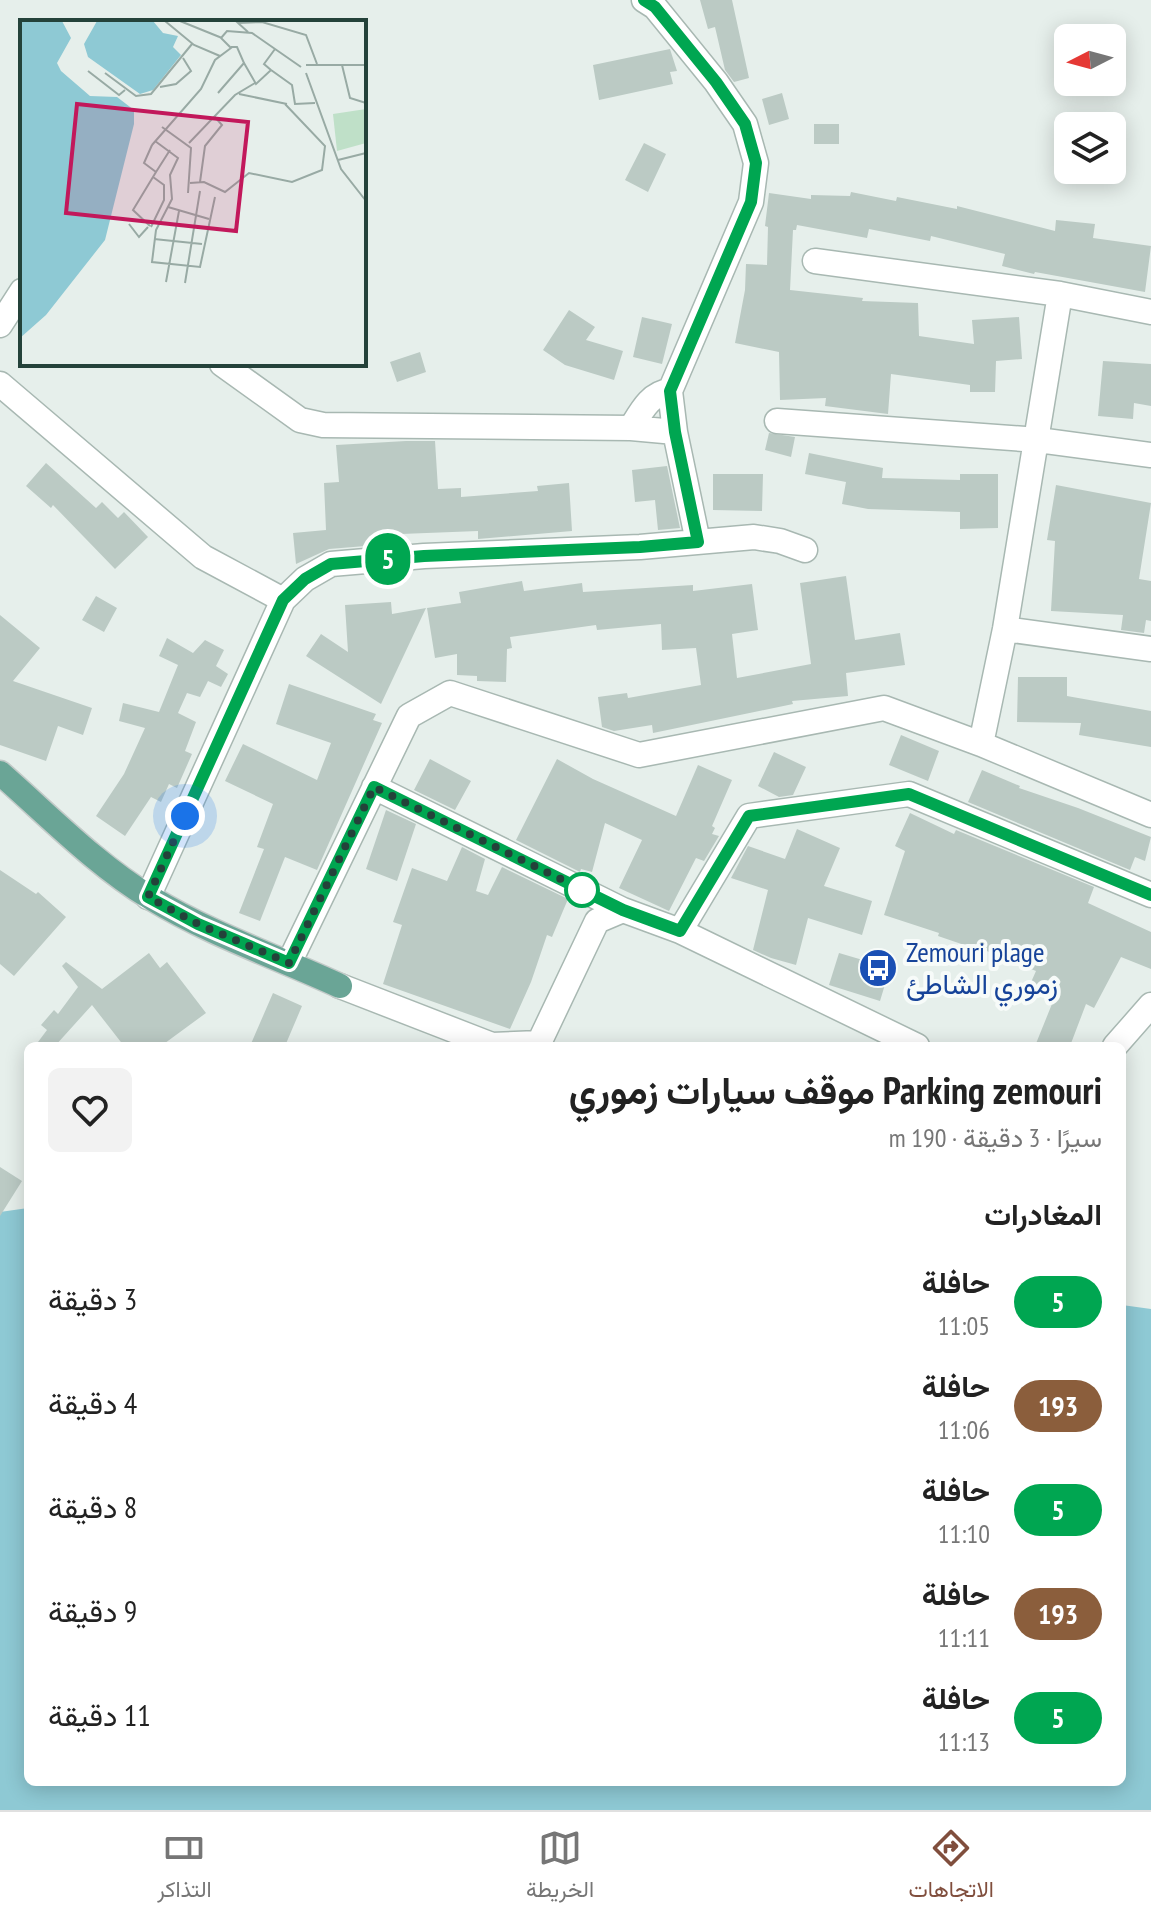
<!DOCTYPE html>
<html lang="ar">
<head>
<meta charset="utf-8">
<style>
	body { margin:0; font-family:"PT Sans Narrow",Vazirmatn,sans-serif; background:#f2f2f2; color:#222; direction:rtl; height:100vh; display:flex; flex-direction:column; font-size:30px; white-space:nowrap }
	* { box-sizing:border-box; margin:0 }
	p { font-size:26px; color:#767676 }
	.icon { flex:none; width:44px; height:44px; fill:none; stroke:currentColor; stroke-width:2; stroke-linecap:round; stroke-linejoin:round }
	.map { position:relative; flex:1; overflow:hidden; direction:ltr }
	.side { position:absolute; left:24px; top:1042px; width:1102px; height:744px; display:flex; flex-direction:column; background:#fff; border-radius:12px; box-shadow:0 4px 20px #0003; direction:rtl }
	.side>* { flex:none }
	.badge { padding:0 16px; border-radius:26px; font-size:28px; line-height:52px }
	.needle { width:52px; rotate:264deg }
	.tools { position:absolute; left:1054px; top:24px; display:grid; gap:16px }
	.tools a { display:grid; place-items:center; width:72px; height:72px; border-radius:12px; background:#fff; box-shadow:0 4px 20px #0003; font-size:40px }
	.you { position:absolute; width:40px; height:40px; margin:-20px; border:6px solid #fff; border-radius:50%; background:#1a73e8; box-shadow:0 0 0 12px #1a73e833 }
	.map>.badge { position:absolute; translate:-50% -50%; box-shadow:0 0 0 4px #fff }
	h2 { padding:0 24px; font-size:30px; line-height:72px }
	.round { display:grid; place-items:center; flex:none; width:84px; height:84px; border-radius:12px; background:#f2f2f2 }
	.head { display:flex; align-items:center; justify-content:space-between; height:136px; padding:0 24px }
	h1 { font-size:38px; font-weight:700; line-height:60px }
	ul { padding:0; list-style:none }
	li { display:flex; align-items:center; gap:24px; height:104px; padding:0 24px }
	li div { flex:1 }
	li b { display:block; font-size:30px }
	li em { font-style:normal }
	li .badge { min-width:88px; font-weight:700; text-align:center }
	.dock { display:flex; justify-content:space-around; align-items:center; height:112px; border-top:2px solid #e0e0e0; background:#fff; font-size:22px; color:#767676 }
	.dock a { display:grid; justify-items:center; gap:4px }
	.dock .on { color:#804e3d }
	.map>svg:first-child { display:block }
	.water { fill:#8ec9d4 }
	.building { fill:#bbcac4 }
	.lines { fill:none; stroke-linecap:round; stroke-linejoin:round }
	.minor-casing { stroke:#a8b8b2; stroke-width:27 }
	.major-casing { stroke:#c2cac8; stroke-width:27 }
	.minor { stroke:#fff; stroke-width:24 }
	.major { stroke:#6aa596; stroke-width:24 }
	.line-casing { stroke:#fff; stroke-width:18 }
	.line { stroke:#00a651; stroke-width:12 }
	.walk { stroke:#24423a; stroke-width:8; stroke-dasharray:0 14.4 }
	.stop-dot { fill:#fff; stroke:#00a651; stroke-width:4 }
	.labels { text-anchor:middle; stroke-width:8; stroke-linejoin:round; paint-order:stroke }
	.transit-label { font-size:28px; fill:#164399; stroke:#f7fbf9; text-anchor:start }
	.inset-road { fill:none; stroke:#98aaa4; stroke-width:2 }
	.view { fill:#c2185b; fill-opacity:0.15; stroke:#c2185b; stroke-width:4 }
	.inset-edge { fill:none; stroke:#24423a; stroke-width:4 }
</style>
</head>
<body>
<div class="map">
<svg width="1151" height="1810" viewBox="0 0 1151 1810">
	<rect width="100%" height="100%" fill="#e6efeb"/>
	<path class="water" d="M28,1208V1782H1122V1305L1151,1309V1810H0V1212Z"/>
	<path class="building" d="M700,0H732L749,78L734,82L725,70L715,27L708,29Z
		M670,49L677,71L670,72L673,84L599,100L593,65Z
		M782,93L789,119L769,125L762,99Z
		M814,124H839V144H814Z
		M644,143L666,154L648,192L625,180Z
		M851,192L896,201L897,197L957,209V206L1055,231L1056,220L1095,224L1093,238L1151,246L1145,292L1035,272L1034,274L1002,266L1005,254L931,236L930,241L869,229L867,238L797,225L796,230H793L790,290L863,298L862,301L918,303L919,336L974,344L972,320L1019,317L1022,359L996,361L995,392H970V385L891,374L888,414L825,406L826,398L780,400L779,352L735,343L745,290L746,264L767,265L768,227L765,226L769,193L811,199V195L850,196Z
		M569,310L595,327L586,340L623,351L614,380L565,365L543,350Z
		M642,317L672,324L662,364L633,357Z
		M420,352L426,372L397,382L390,362Z
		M1103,361L1151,364V406L1134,403L1133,419L1098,416Z
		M769,433L795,437L791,457L765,450Z
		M406,441H435L438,489L461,488V497L538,491L537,486L569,483L572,531L478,539V531L401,534L402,543L329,549L296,564L293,533L326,530L324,483L339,482L336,445Z
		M809,453L883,468L882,478L960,480V474H998V528L960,529V512L868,509L842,504L846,482L805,474Z
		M46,463L96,508L102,502L118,518L124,512L148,537L115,569L53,505L51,508L26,486Z
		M667,466L680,528L658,530L655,500L635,502L632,470Z
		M713,474H763L762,511L713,510Z
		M1056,485L1151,503L1139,579L1151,581V621L1146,620L1144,633L1121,630L1123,615L1051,611L1055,541L1047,540Z
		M846,576L855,640L900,633L905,665L846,673L848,696L792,701L793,704L653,733L652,725L614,731L602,727L598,697L627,693L628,698L701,685L696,648L662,650L661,624L597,630L596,625L510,637L512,648L507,649L506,682L477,681V676L457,675V654L435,658L427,608L461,603L459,592L522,581L524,591L582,583L583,592L693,585V591L752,584L758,630L732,634L737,678L811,664L800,583Z
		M96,596L117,608L104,632L82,620Z
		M391,602L392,614L426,608L381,704L306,656L321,634L348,652L345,605Z
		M0,615L40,648L13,681L92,708L83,735L58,726L46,761L0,745Z
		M167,638L193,653L205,640L224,650L216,666L228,674L221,687L208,681L200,697L187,693L178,713L196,722L185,751L192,754L177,788L169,784L161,802L151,797L125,836L96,816L124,774L145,728L119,721L123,703L159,712L178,665L159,656Z
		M1018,677H1067V696L1151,711V747L1079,735L1081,723L1017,722Z
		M289,684L376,714L373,720L382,723L317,870L285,857L260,921L239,913L264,849L257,847L273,804L225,781L243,744L317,780L331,743L276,724Z
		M901,735L939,751L928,781L889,765Z
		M774,752L806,767L793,795L779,797L758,786Z
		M430,759L471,781L455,810L414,790Z
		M557,759L593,779L676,816L698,765L732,780L712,826L715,828L712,834L719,836L704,861L696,858L669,911L619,888L642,840L605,823L592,872L581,869L580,872L516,840Z
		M982,770L1020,786L1019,788L1078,808L1151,837L1145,861L1135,857L1130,870L968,802Z
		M386,810L416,824L397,881L366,869Z
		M910,813L954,834L956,830L1094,887L1088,903L1151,932V969L1121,957L1094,1008L1086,1004L1070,1046H1035L1054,999L1028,989L1036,971L977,947L976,949L938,936L939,933L884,915L905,851L895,846Z
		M797,829L840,848L824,886L872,901L862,935L808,918L796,965L771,958L753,950L768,890L731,878L748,846L785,859Z
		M462,847L485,859L476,891L488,895L502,867L568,899L552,937L547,935L531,982L510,1029L383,984L402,925L393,922L412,868L447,881Z
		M0,870L36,894L38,892L66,917L14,976L0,964Z
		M149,953L160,968L167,962L206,1013L161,1046H124L92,1005L55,1046H35L47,1030L41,1025L54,1010L58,1014L78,987L62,966L66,962L102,989Z
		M839,953L890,968L880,1001L829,985Z
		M273,993L302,1006L285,1046H250Z
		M0,1167L22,1181L0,1216Z"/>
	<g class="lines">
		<g class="minor-casing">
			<path id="minor" d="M644,0L655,7L716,82L745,124L756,163L751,202L670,391L675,432L698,542
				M815,261L1060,294L1151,312
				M0,325L22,291
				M222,364L300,420L323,425L631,428L675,432
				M0,384L203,557L283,600
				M777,421L1038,440L1151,455
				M631,428C641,412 650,393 670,391
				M1005,629L1151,649
				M981,744L1005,629L1060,294
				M374,787L623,910
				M148,897L283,600L305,579L331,564L424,556L640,547L754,537L780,541L805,550
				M680,931L749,816L909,794L1151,895
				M289,963L409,716L450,693L639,755L884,708L981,744L1151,815
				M340,986L492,1045L539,1043L597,921L623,910L680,931L917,1046
				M1115,1046L1151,1005"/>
		</g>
		<g class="major-casing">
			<path id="major" d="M0,773C48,815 96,865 151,898C210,934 277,957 340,986"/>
		</g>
		<use href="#minor" class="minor"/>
		<use href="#major" class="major"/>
	</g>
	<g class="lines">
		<g class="line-casing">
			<path id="line" d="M644,0L655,7L716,82L745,124L756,163L751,202L670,391L675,432L698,542L640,547L424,556L331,564L305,579L283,600L148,897L198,924L289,963L374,787L623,910L680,931L749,816L909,794L1151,895"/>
		</g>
		<use href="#line" class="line"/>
		<path class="walk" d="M185,816L148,897L198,924L289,963L374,787L595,896L582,890"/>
	</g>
	<defs>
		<g id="bus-disc" transform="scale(2)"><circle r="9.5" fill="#1a4fb4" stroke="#f7fbf9"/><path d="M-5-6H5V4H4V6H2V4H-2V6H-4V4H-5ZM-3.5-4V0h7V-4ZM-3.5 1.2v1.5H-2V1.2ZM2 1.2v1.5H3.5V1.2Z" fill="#fff"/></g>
	</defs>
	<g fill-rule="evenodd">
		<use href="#bus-disc" x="878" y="968"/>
	</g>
	<circle class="stop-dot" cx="582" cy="890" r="16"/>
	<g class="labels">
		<g class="transit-label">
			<text x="906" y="962">Zemouri plage<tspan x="906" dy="32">زموري الشاطئ</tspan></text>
		</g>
	</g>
	<g transform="translate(20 20)">
		<rect width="346" height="346" fill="#e6efeb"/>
		<path d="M346,89V123L317,131L313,94Z" fill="#bfe0c8"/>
		<path d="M0,1H42L51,18L37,43L41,51L70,76L97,77L114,90V104L85,220L26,295L0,318ZM77,1H133L143,13L158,16L153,27L161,35L133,70L120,74L68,37L64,24Z" fill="#8ec9d4"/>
		<path class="inset-road" d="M145,1L174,25L200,36M160,1L202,18M228,12L218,3L242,2L286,15L297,44M224,43L236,64L251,50L272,65L275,84L295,83M286,45H346M322,45L330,78L346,83M251,50L244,44L255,29M68,51L99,75L105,70M85,53L116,76L131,74L172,24M286,53L321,149L346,181M140,67L156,64L171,51L163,38M198,73L224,43L217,27H211M219,74L267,84M142,107L171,128L168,173M135,121L158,138L150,155L152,179L136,210L132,242L180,247L195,177M169,123L215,75L235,63M132,125L181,69L195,40L211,28L201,18L207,11L232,13L281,47M318,140L346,133M136,152L150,130M180,162L185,126L202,105L194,96M170,163L184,162L205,172L229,153L272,162L302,150L305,126L265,84M148,187L189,199M109,204L119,217L128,207M130,206L113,190L136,152L124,143L132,125M131,207L144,180V165L133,157M134,219L182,224M146,262L159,191M165,263L180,171"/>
		<path class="view" d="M57,84L228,102L216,211L46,193Z"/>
		<rect width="346" height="346" class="inset-edge"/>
	</g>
</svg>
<div class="tools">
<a><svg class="needle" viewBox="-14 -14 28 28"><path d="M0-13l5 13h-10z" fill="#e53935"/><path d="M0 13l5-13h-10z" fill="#767676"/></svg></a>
<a><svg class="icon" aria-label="layers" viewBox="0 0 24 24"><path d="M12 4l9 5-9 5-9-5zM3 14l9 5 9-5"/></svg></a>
</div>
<div class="you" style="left:185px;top:816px"></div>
<b class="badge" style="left:388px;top:559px;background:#00a651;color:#fff">5</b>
<section class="side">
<div class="head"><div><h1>Parking zemouri موقف سيارات زموري</h1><p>سيرًا · 3 دقيقة · 190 m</p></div><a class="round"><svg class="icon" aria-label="heart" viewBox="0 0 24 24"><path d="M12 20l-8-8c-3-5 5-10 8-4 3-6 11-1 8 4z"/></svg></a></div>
<h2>المغادرات</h2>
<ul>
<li><span class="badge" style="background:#00a651;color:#fff">5</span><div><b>حافلة</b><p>11:05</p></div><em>3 دقيقة</em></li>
<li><span class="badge" style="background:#8b5e3c;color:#fff">193</span><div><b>حافلة</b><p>11:06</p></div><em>4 دقيقة</em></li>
<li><span class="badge" style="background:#00a651;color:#fff">5</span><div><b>حافلة</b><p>11:10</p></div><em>8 دقيقة</em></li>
<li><span class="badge" style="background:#8b5e3c;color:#fff">193</span><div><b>حافلة</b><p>11:11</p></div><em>9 دقيقة</em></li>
<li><span class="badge" style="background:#00a651;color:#fff">5</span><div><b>حافلة</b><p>11:13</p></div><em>11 دقيقة</em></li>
</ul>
</section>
</div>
<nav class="dock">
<a class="on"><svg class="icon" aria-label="directions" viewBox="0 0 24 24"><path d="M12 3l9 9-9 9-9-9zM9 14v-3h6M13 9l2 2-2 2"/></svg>الاتجاهات</a>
<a><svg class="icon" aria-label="map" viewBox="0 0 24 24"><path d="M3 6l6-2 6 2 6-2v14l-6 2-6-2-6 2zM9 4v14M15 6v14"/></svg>الخريطة</a>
<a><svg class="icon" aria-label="tickets" viewBox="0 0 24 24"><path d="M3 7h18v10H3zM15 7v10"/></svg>التذاكر</a>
</nav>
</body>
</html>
